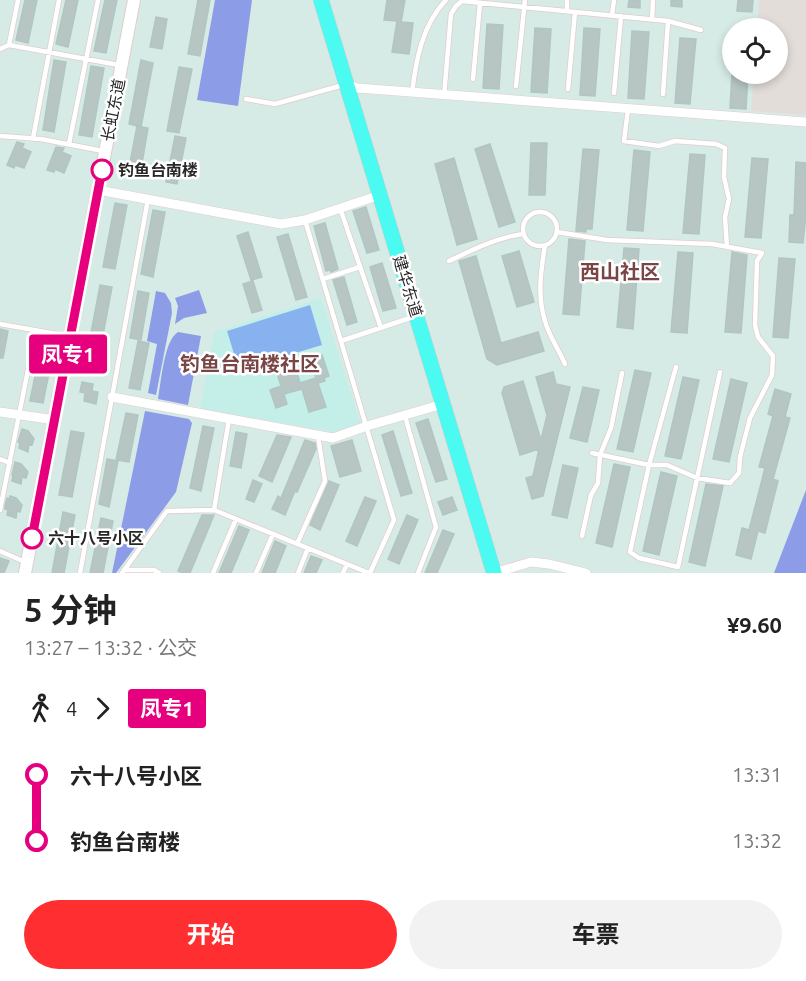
<!DOCTYPE html>
<html lang="zh">
<head>
<meta charset="utf-8">
<style>
	body { margin:0; font-family:Ubuntu,"Noto Sans SC",sans-serif; background:#f2f2f2; color:#222; height:100vh; display:flex; flex-direction:column; font-size:22px; white-space:nowrap }
	* { box-sizing:border-box; margin:0 }
	p { font-size:20px; color:#767676 }
	.icon { flex:none; width:33px; height:33px; fill:none; stroke:currentColor; stroke-width:2; stroke-linecap:round; stroke-linejoin:round }
	.map { position:relative; height:573px; overflow:hidden }
	.drawer { display:flex; flex-direction:column; background:#fff; flex:1 }
	.drawer>* { flex:none }
	.badge { padding:0 12px; border-radius:4px; font-size:21px; line-height:39px }
	.buttons { position:absolute; left:722px; top:18px; display:grid; gap:12px }
	.buttons a { display:grid; place-items:center; width:66px; height:66px; border-radius:50%; background:#fff; box-shadow:0 3px 9px #0003; font-size:30px }
	.map>.badge { position:absolute; translate:-50% -50%; box-shadow:0 0 0 3px #fff }
	.legs { display:flex; align-items:center; gap:9px; height:66px; padding:0 24px; font-size:20px }
	.legs p { margin-inline-start:auto }
	.headline { display:flex; align-items:center; justify-content:space-between; height:102px; padding:0 24px }
	h1 { font-size:33px; font-weight:700; line-height:45px }
	.cta { display:flex; gap:12px; margin-top:auto; padding:12px 24px }
	.cta a { flex:1; height:69px; border-radius:36px; background:#ff2f31; color:#fff; font-size:24px; font-weight:700; line-height:69px; text-align:center }
	.cta a+a { background:#f2f2f2; color:#222 }
	ul { padding:0 24px; list-style:none }
	li { display:flex; align-items:center; gap:21px; height:66px; font-size:22px }
	li i { display:grid; place-items:center; width:9px; height:100%; margin:0 8px; background:currentColor }
	li i::after { content:''; width:15px; height:15px; margin:-8px; border:4px solid; border-radius:50%; background:#fff }
	li p { margin-inline-start:auto }
	li:first-child i { background:linear-gradient(#0000 50%,currentColor 0) }
	li:last-child i { background:linear-gradient(currentColor 50%,#0000 0) }
	.map>svg:first-child { display:block }
	.industrial { fill:#e2ddd8 }
	.education { fill:#c4efe9 }
	.green { fill:#8d9ce7 }
	.pitch { fill:#88b1f0 }
	.building { fill:#b7c6c2; stroke:#b0c6c2; stroke-width:1.5 }
	.lines { fill:none; stroke-linecap:round; stroke-linejoin:round }
	.service-casing { stroke:#e2cccc; stroke-width:6 }
	.minor-casing { stroke:#e2cccc; stroke-width:10 }
	.tertiary-casing { stroke:#e2cccc; stroke-width:14 }
	.primary-casing { stroke:#cbcbcb; stroke-width:16 }
	.service { stroke:#fff; stroke-width:4.5 }
	.minor { stroke:#fff; stroke-width:9 }
	.tertiary { stroke:#fff; stroke-width:12 }
	.primary { stroke:#4bfbf2; stroke-width:15 }
	.line-1-casing { stroke:#fff; stroke-width:14 }
	.line-1 { stroke:#e6007e; stroke-width:9 }
	.stop-1-dot { fill:#fff; stroke:#e6007e; stroke-width:3 }
	.labels { text-anchor:middle; stroke-width:5; stroke-linejoin:round; paint-order:stroke }
	.street-label { font-size:16px; fill:#272727; stroke:#fff }
	.stop-label { font-size:16px; font-weight:bold; fill:#272727; stroke:#fff; text-anchor:start }
	.quarter-label { font-size:20px; font-weight:bold; fill:#7a4544; stroke:#fff }
</style>
</head>
<body>
<div class="map">
<svg width="806" height="573" viewBox="0 0 806 573">
	<rect width="100%" height="100%" fill="#d6ebe6"/>
	<path class="industrial" d="M759,0H806V115L751,111L754,74H777V28H757Z"/>
	<path class="education" d="M321,298L361,426L334,432L200,409L214,332Z"/>
	<path class="green" d="M215,0H252L238,106L197,100Z
		M199,290L207,313L184,318L175,324L178,306L175,298Z
		M156,291L165,293L171,303L172,313L156,395L148,393L157,344L147,341Z
		M178,332L201,336L188,405L158,399C161,383 164,340 178,332Z
		M145,411L189,419L192,423L176,492L116,573H112Z
		M806,490V573H774Z"/>
	<path class="pitch" d="M310,305L322,345L239,370L227,331Z"/>
	<path class="building" d="M25,0H37L28,43L16,40Z
		M66,0H78L68,47L56,44Z
		M105,0H117L106,53L94,51Z
		M198,0H210L200,56L188,54Z
		M387,0H405L401,22L413,23L409,54L392,52L397,21L384,20Z
		M629,0H640V8L628,7Z
		M671,0H682V7L671,6Z
		M738,0H753L752,12L737,11Z
		M156,17L167,19L162,49L150,47Z
		M487,24L503,25L499,89L483,88Z
		M535,28L551,29L547,93L531,92Z
		M584,28L600,29L595,96L580,95Z
		M632,31L649,32L644,99L628,98Z
		M680,38L696,39L690,104L675,103Z
		M54,60L66,62L54,132L43,130Z
		M141,60L153,63L141,127L129,124Z
		M91,66L104,68L92,137L79,135Z
		M179,67L192,69L179,133L167,131Z
		M732,74H748L746,109L730,108Z
		M137,126L148,128L140,175L128,173Z
		M175,136L186,138L177,184L166,182Z
		M17,142L24,144L22,148L31,152L24,168L15,165L14,168L7,165Z
		M531,143H547L545,195H529Z
		M490,144L515,222L499,227L475,149Z
		M56,147L64,148L62,152L71,156L64,173L55,169L54,172L47,170Z
		M583,149L599,150L592,229H586V232L576,231Z
		M634,150L650,152L643,231L627,230Z
		M690,154L705,155L699,234L683,233Z
		M454,158L477,239L457,245L435,164Z
		M752,158L768,159L761,238L745,237Z
		M796,162L806,163V215L803,243L789,242L790,215H794Z
		M115,203L127,205L115,269L103,267Z
		M366,207L379,250L367,253L353,211Z
		M153,210L165,212L153,277L141,274Z
		M325,223L338,269L331,272L330,270L326,271L314,226Z
		M248,232L262,277L251,280L237,236Z
		M288,234L307,297L296,300L277,237Z
		M569,239L585,241L579,315L563,314Z
		M624,248L639,249L633,329L617,327Z
		M519,251L534,302L517,307L502,256Z
		M678,252L693,253L687,333L671,332Z
		M732,252L747,255L741,333L725,332Z
		M476,256L501,343L538,332L544,351L497,365L487,359L459,261Z
		M779,258L795,259L788,338L773,337Z
		M382,263L396,308L383,311L370,267Z
		M344,277L357,322L347,325L333,280Z
		M253,281L262,310L252,313L243,284Z
		M100,285L112,287L100,351L88,349Z
		M138,291L149,293L141,340L130,338Z
		M0,329L8,331L3,358H0Z
		M43,336L56,338L43,403L30,401Z
		M138,341L149,343L140,390L129,388Z
		M322,355L329,376L324,378L325,381L318,383L326,407L309,412L302,389L284,394L287,404L276,408L270,390L281,386L274,364L293,358L300,383L316,378L310,359Z
		M635,370L651,373L633,452L617,449Z
		M553,372L556,384L570,387L543,496L532,499L526,478L533,476L539,449L520,455L502,393L504,387L523,381L541,440L547,415L536,377Z
		M683,377L699,380L681,459L665,456Z
		M731,379L747,383L729,462L713,459Z
		M82,382L93,384L92,391L98,392L96,404L84,401L85,393L80,392Z
		M583,387L599,390L587,442L570,438Z
		M775,389L791,394L785,417L790,418L773,479L778,481L765,533L758,531L751,559L736,555L742,528L749,530L765,468L759,467L773,416L768,414Z
		M126,413L138,415L129,462L116,460Z
		M428,419L447,479L436,482L416,423Z
		M203,426L214,428L201,491L190,488Z
		M22,429L28,431L34,439L32,445L29,444L28,452L19,448L20,443L18,442Z
		M71,431L84,433L72,497L59,495Z
		M393,431L412,493L401,496L382,435Z
		M236,432L247,434L241,468L230,466Z
		M277,435L291,437L272,482L259,476Z
		M305,440L315,443L316,449L297,492L295,491L285,515L272,509L278,496L281,498Z
		M352,440L361,471L340,477L331,446Z
		M107,459L118,461L109,507L99,504Z
		M15,462L21,464L28,472L26,478L22,477L21,484L12,481L13,476L12,475Z
		M614,464L630,467L612,547L596,543Z
		M563,465L578,468L567,518L552,515Z
		M661,472L677,476L659,555L643,551Z
		M253,480L262,484L254,502L246,499Z
		M329,481L339,485L320,530L310,525Z
		M706,484L723,486L705,566L689,562Z
		M10,496L16,498L22,505L20,512L17,511L16,518L7,515L8,510L5,509V506L7,498L9,499Z
		M365,497L376,501L357,546L346,541Z
		M452,497L457,510L443,515L438,502Z
		M63,512L75,515L64,573H52Z
		M202,515H214L190,573H183L178,571Z
		M407,515L418,520L399,564L388,559Z
		M101,518L113,521L103,573H90Z
		M239,526L249,530L231,573H219Z
		M443,530L454,534L437,573H425Z
		M275,541L286,546L275,573H262Z
		M311,556L322,560L316,573H304Z
		M0,558L9,561L4,573H0Z"/>
	<g class="lines">
		<g class="service-casing">
			<path id="service" d="M567,11V0
				M612,15L614,0
				M652,19L653,0
				M9,45L18,0
				M0,49L9,45L119,65
				M473,79L480,3
				M516,86L525,0
				M568,89L575,12
				M412,93C416,60 422,25 446,0
				M614,93L621,16
				M663,94L668,21
				M444,96L451,14L456,6L462,1L668,21L701,30
				M246,99L275,104L343,85
				M628,109L624,141L659,146L675,141L716,144L725,148L724,177L729,199L725,217L727,247
				M0,136L41,139L103,151
				M33,138L59,0
				M69,144L98,0
				M340,208L381,328
				M523 229a17 17 0 1 1 34 0a17 17 0 1 1-34 0Z
				M305,220L394,520L370,573
				M557,232L607,240L712,244L762,253L757,261L755,325L758,337L773,356L772,375L750,418L740,457L739,473L730,483L697,478L667,465H649L592,453
				M545,245C541,270 537,296 545,321C549,336 559,350 565,364
				M449,261C474,249 496,238 523,234
				M323,279L360,267
				M0,324L68,336
				M341,341L413,317
				M676,367L649,465L630,552L639,558L678,567L720,372
				M405,416L436,527L418,573
				M0,459L10,463
				M0,510L36,330
				M214,510L229,419
				M582,536L591,495L598,483L600,455L611,428L622,373
				M297,544L325,481L318,436
				M0,551L25,562
				M124,570H154L159,573
				M80,573L148,199
				M122,573L167,511L214,510L369,573
				M213,573L236,519
				M256,573L273,534
				M298,573L308,548
				M343,573L347,564"/>
		</g>
		<g class="minor-casing">
			<path id="minor" d="M346,84L357,88L806,122
				M98,190L281,224L305,220L380,195
				M112,397L333,438L367,426L443,404
				M0,412L55,420
				M494,573L531,562L549,564L586,573"/>
		</g>
		<g class="tertiary-casing">
			<path id="tertiary" d="M25,573L134,0"/>
		</g>
		<g class="primary-casing">
			<path id="primary" d="M321,0L494,573"/>
		</g>
		<use href="#service" class="service"/>
		<use href="#minor" class="minor"/>
		<use href="#tertiary" class="tertiary"/>
		<use href="#primary" class="primary"/>
	</g>
	<g class="lines">
		<g class="line-1-casing">
			<path id="line-1" d="M32,538L102,170"/>
		</g>
		<use href="#line-1" class="line-1"/>
	</g>
	<g class="stop-1-dot">
		<circle cx="102" cy="170" r="10"/>
		<circle cx="32" cy="538" r="10"/>
	</g>
	<g class="labels">
		<g class="street-label">
			<text transform="translate(113 110) rotate(-79)" y="6">长虹东道</text>
			<text transform="translate(408 286) rotate(73)" y="6">建华东道</text>
		</g>
		<g class="stop-label">
			<text x="118" y="176">钓鱼台南楼</text>
			<text x="48" y="544">六十八号小区</text>
		</g>
		<g class="quarter-label">
			<text x="620" y="279">西山社区</text>
			<text x="250" y="371">钓鱼台南楼社区</text>
		</g>
	</g>
</svg>
<div class="buttons">
<a><svg class="icon" aria-label="locate" viewBox="0 0 24 24"><circle cx="12" cy="12" r="6"/><path d="M12 2v4M12 18v4M2 12h4M18 12h4"/></svg></a>
</div>
<b class="badge" style="left:68px;top:354px;background:#e6007e;color:#fff">凤专1</b>
</div>
<section class="drawer">
<div class="headline"><div><h1>5 分钟</h1><p>13:27 – 13:32 · 公交</p></div><b>¥9.60</b></div>
<div class="legs"><svg class="icon" aria-label="walk" viewBox="0 0 24 24"><circle cx="13" cy="4" r="2"/><path d="M13 8l-2 6 4 7M11 14l-3 7M7 12l3-4h3l4 4"/></svg>4<svg class="icon" aria-label="forward" viewBox="0 0 24 24"><path d="M9 5l7 7-7 7"/></svg><b class="badge" style="background:#e6007e;color:#fff">凤专1</b></div>
<ul>
<li><i style="color:#e6007e"></i><b>六十八号小区</b><p>13:31</p></li>
<li><i style="color:#e6007e"></i><b>钓鱼台南楼</b><p>13:32</p></li>
</ul>
<div class="cta"><a>开始</a><a>车票</a></div>
</section>
</body>
</html>
